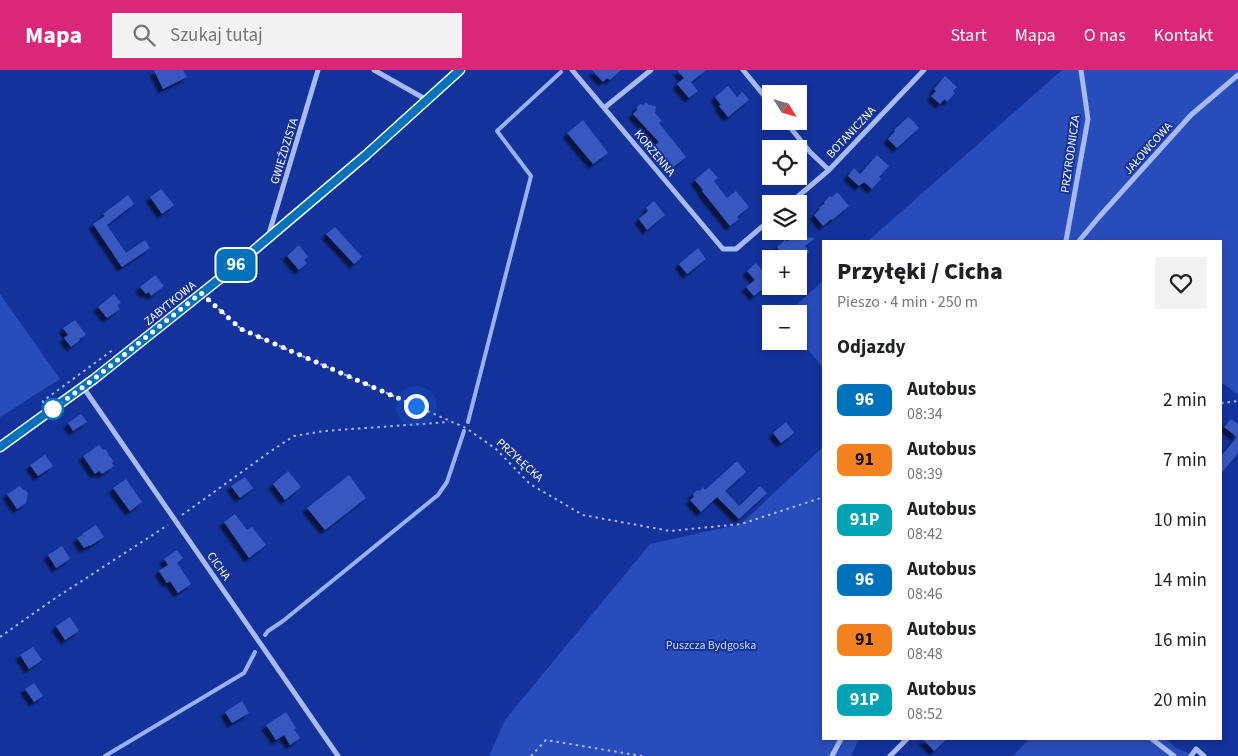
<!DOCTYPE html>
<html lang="pl">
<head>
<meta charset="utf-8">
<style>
	body { margin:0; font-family:"Source Sans 3",sans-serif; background:#f2f2f2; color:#202124; height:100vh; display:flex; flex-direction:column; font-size:19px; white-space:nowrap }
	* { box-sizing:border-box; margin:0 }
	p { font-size:16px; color:#757577 }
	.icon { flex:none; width:28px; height:28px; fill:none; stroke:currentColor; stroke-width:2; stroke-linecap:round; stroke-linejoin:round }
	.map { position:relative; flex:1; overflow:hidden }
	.side { position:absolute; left:822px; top:170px; width:400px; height:500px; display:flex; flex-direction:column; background:#fff; border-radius:0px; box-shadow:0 2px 8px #0003 }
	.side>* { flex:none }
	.badge { padding:0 10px; border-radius:8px; font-size:18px; line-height:32px }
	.needle { width:32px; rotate:127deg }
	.fabs { position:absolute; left:762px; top:15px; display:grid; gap:10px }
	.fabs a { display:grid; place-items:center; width:45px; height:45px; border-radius:0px; background:#fff; box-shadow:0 2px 8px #0003; font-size:25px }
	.you { position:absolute; width:25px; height:25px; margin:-12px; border:4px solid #fff; border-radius:50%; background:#1a73e8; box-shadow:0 0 0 8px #1a73e833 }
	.map>.badge { position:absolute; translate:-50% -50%; box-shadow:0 0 0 2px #fff }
	h2 { padding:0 15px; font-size:19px; line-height:45px }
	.round { display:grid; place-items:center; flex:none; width:52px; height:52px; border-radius:0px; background:#f2f2f2 }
	.summary { display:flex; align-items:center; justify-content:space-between; height:85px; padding:0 15px }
	h1 { font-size:24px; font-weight:800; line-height:38px }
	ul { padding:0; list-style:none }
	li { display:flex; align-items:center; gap:15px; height:60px; padding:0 15px }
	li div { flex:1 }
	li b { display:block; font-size:19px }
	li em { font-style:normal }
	li .badge { min-width:55px; font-weight:700; text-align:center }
	header { display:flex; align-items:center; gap:30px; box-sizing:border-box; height:70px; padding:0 25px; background:#db2777; color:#fff }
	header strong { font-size:24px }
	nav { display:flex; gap:28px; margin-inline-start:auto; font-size:18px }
	.search { width:350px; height:45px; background:#f2f2f2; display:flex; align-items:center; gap:12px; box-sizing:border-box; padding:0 18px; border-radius:0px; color:#757577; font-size:19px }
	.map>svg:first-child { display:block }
	.green { fill:#294cbb }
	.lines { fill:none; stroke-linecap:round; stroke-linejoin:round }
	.stream { stroke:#99b1f6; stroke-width:4 }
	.building { fill:#3758c0; filter:url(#shadow) }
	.path { stroke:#a7baf3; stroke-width:2; stroke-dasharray:2.5 4; stroke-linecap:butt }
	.minor { stroke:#a7baf3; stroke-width:5 }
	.tertiary { stroke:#a7baf3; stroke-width:9 }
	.line-casing { stroke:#fff; stroke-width:11 }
	.line { stroke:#0072bc; stroke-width:8 }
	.walk { stroke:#fff; stroke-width:5; stroke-dasharray:0 9 }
	.stop-dot { fill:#fff; stroke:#0072bc; stroke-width:2.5 }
	.labels { text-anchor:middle; stroke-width:4; stroke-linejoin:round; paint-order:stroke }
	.street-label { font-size:12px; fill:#fff; stroke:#13329b }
	.park-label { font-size:12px; fill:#cfdbfd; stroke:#13329b }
</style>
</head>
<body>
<header>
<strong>Mapa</strong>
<div class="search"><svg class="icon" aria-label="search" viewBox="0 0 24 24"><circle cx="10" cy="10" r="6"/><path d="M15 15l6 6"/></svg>Szukaj tutaj</div>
<nav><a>Start</a><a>Mapa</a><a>O nas</a><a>Kontakt</a></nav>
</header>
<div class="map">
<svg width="1238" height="686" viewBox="0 0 1238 686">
	<defs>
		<filter id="shadow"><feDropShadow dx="-4.5" dy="4.5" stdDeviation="1" flood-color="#0009"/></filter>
	</defs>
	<rect width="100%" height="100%" fill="#13329b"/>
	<path class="green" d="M1062,0H1238V323L1237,324L1221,312V171H868Z
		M824,210V299L799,269V244H786Z
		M0,224L60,309L0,347Z
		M824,376V669H859L851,686H489L505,650L650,474L741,454Z
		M1029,669H1166L1176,678L1196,686H1013Z"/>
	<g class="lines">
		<path class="stream" d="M468,352L531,106L497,61L561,2
			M265,565L268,561L283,551L438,425L447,412L464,361
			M105,686L244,603L255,582"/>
	</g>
	<path class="building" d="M154,0H183L187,7L163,19Z
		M592,0H621L610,10L607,8L603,12Z
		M677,0H706L691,12L698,21L689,28L677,14L684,8Z
		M945,6L957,17L953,21L955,23L947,32L945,29L940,34L931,26L936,21L934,19Z
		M728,16L737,27L742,22L749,30L728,47L719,36L721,35L715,27Z
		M646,32L649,35L656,36L655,43L662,51L659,53L686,87L672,98L654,76L659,72L633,44L637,40V37L640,34L643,35Z
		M908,47L913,51L919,58L897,78L888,69L895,61L894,60Z
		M583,50L608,83L593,94L567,63Z
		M877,85L889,96L879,107L881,109L872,119L864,112L859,116L848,106L854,98L860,104Z
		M709,98L718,108L714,111L727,128L736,121L749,137L737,147L739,149L730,156L702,121L703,120L695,110Z
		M161,119L174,135L162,144L150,127Z
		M837,122L849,136L832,150L831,149L823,156L814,145L820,139L819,138L825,133L824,132L830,126L832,127Z
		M128,125L134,134L107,155L126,183L145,170L150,178L122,197L93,154L105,146L103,144Z
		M654,131L665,145L647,160L639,149L648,141L646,138Z
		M335,157L362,187L354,194L326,164Z
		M800,162L805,167L815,168L805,176L809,182L801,189H786L777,177L785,170L787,172Z
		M299,175L308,187L304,190L307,193L299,200L287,186Z
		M698,178L706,189L687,204L679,194Z
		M771,192V212L754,226L746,217L755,210L747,201L756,193L762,200Z
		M155,205L164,216L151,226L149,222L146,224L140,217Z
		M114,224L121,233L117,235L120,239L107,248L98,237Z
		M75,250L86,265L79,269L80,270L71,277L64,268L68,265L63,258Z
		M81,344L87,352L73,361L68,353Z
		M1231,349L1238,354V383L1221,404V386L1237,367L1224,357Z
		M786,352L794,363L781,373L773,363Z
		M99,375L103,380L105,379L113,391L112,393L114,396L102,404L99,401L95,404L83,386Z
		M45,385L53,396L38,406L30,395Z
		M737,391L746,402L725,421L739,436L760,416L767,423L739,449L717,427L701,442L690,430L694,427L693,424L697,420L700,421L703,417L705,420Z
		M288,401L301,417L285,430L273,414Z
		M349,405L366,428L325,460L307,438Z
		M245,407L253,418L240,428L231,416Z
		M126,409L142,432L130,441L113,418Z
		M20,416L23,420H25L28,423L26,433L17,439L7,424Z
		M235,444L247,460L252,457L266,475L249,488L224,452Z
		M96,455L104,467L90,476V475L84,478L77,468L83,465L82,464Z
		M62,476L70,489L56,498L48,485Z
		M177,480L183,488L177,493L191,514L178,523L170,511L167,513L159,501L168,495L164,489Z
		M70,547L79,561L65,570L56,556Z
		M33,577L42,590L29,599L20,585Z
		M34,613L43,626L34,632L25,619Z
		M242,631L249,643L232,653L225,642Z
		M286,642L296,658L294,659L300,668L290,675L284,665L276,670L266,655Z
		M923,669H947L934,681Z"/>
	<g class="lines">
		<path class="path" d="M209,230L241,259L466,358L496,379L530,414L583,445L670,461L741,454L824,427
			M43,333V331L114,279
			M1221,333L1238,331
			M182,445L271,381L294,366L324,361L449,352
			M0,567L54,529L168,455
			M531,686L546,670L642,686"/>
		<path class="minor" d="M374,0L427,30
			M572,0L723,179H736L771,149
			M743,0L771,34
			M604,38L651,0
			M785,51L810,82L829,100
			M789,134L829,100L924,0
			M268,167L318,0
			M1066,171L1088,49L1081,0
			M1079,171L1099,147L1191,45L1238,5
			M83,317L338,686
			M1152,669L1174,686
			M832,686L841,669
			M890,686L907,669
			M1191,686L1196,679L1204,686"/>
		<path class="tertiary" d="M0,377L95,309L227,203L366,85L460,0"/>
	</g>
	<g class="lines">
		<g class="line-casing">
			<path id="line" d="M0,377L94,309L227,203L366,85L460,0"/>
		</g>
		<use href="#line" class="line"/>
		<path class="walk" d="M53,339L94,309L201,223L241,259L416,336"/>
	</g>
	<circle class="stop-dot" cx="53" cy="339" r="10"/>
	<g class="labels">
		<g class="street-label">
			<text transform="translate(851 62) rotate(-47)" y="4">BOTANICZNA</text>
			<text transform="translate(1148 78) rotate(-48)" y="4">JAŁOWCOWA</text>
			<text transform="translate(284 81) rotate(-73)" y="4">GWIEŹDZISTA</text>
			<text transform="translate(655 83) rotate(50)" y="4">KORZENNA</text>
			<text transform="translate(1070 84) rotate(-82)" y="4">PRZYRODNICZA</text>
			<text transform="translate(170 233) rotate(-39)" y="4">ZABYTKOWA</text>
			<text transform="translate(520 390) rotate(42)" y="4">PRZYŁĘCKA</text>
			<text transform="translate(219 496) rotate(55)" y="4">CICHA</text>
		</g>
		<g class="park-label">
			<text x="711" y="579">Puszcza Bydgoska</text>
		</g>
	</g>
</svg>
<div class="fabs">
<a><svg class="needle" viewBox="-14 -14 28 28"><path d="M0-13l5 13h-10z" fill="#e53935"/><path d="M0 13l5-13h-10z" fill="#757577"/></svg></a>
<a><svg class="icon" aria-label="locate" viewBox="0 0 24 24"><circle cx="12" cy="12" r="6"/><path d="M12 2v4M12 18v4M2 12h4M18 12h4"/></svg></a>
<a><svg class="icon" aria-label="layers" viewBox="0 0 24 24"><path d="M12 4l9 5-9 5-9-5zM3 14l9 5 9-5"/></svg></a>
<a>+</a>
<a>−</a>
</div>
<div class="you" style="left:416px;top:336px"></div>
<b class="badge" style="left:236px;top:195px;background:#0072bc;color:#fff">96</b>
<section class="side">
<div class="summary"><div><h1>Przyłęki / Cicha</h1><p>Pieszo · 4 min · 250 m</p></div><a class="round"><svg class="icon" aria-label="heart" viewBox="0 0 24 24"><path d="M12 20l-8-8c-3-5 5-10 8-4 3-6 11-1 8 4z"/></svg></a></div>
<h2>Odjazdy</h2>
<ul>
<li><span class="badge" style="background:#0072bc;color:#fff">96</span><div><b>Autobus</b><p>08:34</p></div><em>2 min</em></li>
<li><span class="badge" style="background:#f58220;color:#111">91</span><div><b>Autobus</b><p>08:39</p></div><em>7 min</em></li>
<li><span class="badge" style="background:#00a3b4;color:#fff">91P</span><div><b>Autobus</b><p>08:42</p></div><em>10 min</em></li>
<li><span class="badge" style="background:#0072bc;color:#fff">96</span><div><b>Autobus</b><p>08:46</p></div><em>14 min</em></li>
<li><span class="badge" style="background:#f58220;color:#111">91</span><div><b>Autobus</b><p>08:48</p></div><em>16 min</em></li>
<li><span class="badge" style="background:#00a3b4;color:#fff">91P</span><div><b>Autobus</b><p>08:52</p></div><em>20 min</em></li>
</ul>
</section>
</div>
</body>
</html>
